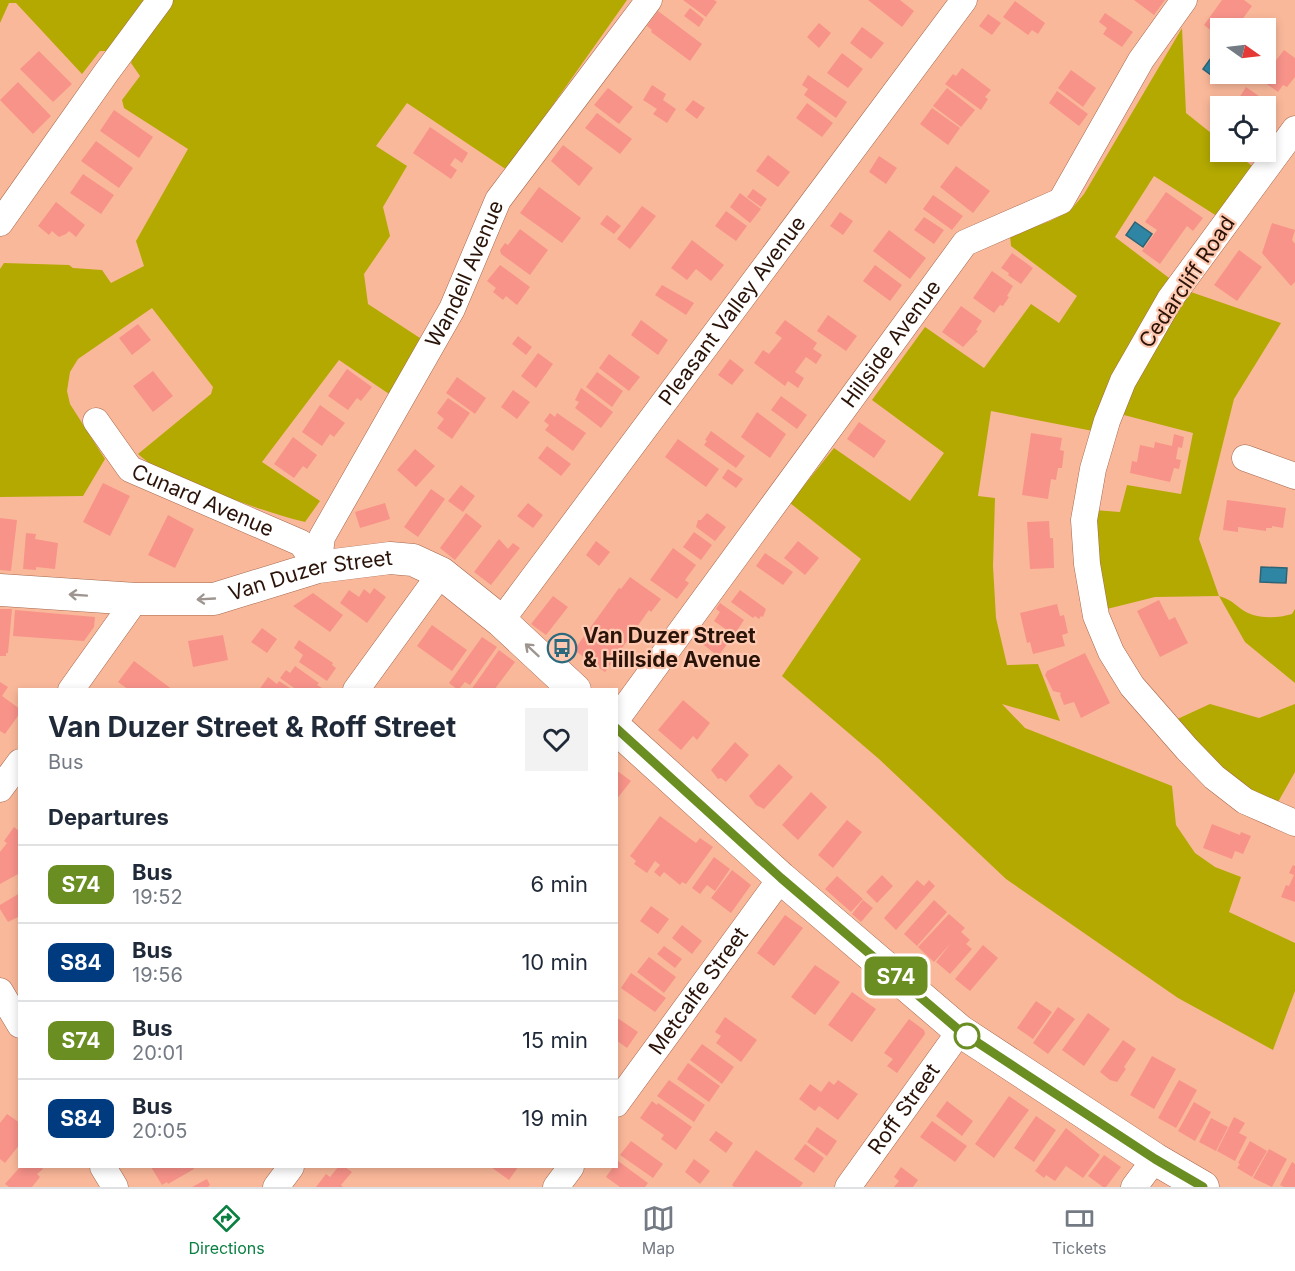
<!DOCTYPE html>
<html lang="en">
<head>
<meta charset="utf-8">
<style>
	body { margin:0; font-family:Inter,sans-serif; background:#f2f2f3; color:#1f2937; height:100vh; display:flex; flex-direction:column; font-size:22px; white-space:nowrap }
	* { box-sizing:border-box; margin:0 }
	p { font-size:20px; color:#747a83 }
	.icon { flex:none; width:33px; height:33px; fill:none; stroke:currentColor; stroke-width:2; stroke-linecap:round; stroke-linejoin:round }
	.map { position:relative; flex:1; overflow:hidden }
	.sheet { position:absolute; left:18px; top:688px; width:600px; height:480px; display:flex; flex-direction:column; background:#fff; border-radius:0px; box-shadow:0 3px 9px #0003 }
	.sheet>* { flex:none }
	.badge { padding:0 12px; border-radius:9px; font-size:21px; line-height:39px }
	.needle { width:39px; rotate:104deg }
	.fabs { position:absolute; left:1210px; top:18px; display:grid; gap:12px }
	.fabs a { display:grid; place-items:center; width:66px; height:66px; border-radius:0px; background:#fff; box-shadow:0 3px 9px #0003; font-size:30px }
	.map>.badge { position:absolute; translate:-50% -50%; box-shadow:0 0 0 3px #fff }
	h2 { padding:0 30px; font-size:22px; line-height:54px }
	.round { display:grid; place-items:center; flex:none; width:63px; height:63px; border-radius:0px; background:#f2f2f3 }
	.summary { display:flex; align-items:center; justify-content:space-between; height:102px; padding:0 30px }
	h1 { font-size:28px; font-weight:700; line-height:45px }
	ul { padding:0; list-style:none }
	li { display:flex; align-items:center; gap:18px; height:78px; padding:0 30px; border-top:2px solid #e0e1e3 }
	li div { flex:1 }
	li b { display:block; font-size:22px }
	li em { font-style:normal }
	li .badge { min-width:66px; font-weight:700; text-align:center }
	.tab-bar { display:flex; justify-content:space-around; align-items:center; height:84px; border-top:2px solid #e0e1e3; background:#fff; font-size:16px; color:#747a83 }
	.tab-bar a { display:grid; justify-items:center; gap:3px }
	.tab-bar .on { color:#0b8043 }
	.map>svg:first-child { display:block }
	.green { fill:#b3a900 }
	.water { fill:#2f85a4; stroke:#2e6375; stroke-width:1.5 }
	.building { fill:#f8938a }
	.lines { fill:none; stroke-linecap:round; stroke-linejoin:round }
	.minor-casing { stroke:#a3674c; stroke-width:27 }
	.major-casing { stroke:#a3674c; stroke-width:33 }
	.minor { stroke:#fff; stroke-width:26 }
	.major { stroke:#fff; stroke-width:32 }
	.oneway { stroke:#9f9590 }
	.line-casing { stroke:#fff; stroke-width:14 }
	.line { stroke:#6b8e23; stroke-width:9 }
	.stop-dot { fill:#fff; stroke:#6b8e23; stroke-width:3 }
	.labels { text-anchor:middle; stroke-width:4.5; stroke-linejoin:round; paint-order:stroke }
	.street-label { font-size:21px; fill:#2a1308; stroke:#ffc9b1 }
	.poi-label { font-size:21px; font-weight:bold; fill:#2a1308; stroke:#ffc9b1; text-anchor:start }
</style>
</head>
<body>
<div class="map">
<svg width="1295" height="1187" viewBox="0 0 1295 1187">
	<rect width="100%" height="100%" fill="#fab89a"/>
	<path class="green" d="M0,0H153L111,54L105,51H100L82,74L16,3H9L0,23Z
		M169,0H627L507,170L407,103L376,146L407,166L383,207L390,236L364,274L368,304L423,340L395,398L339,360L262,462L320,501L305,522C276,515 249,505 221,495C191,484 161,475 138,454L211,394L213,387L152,308L78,359L70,372L67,391L70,404L105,459L83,496L0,497V269L4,263L69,265L73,268L102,270L111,283L144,266L136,241L188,149L124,108L122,100L140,76L131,63L139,43Z
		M1182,28L1186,113L1221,141V152H1234L1256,169L1220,218L1154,176L1115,237L1173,281L1093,431L991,411L978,496L995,498L993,566L996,618L1007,665L1038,664L1060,721L1002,704L1025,728L1172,786L1176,825L1195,853L1215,867L1241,877L1229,912L1295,943V991L1273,1050L1178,998L1006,879L879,759L782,676L861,559L790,503L834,448L910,501L944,453L872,400L925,327L984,368L1031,304L1059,323L1077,296L1011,246L1010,236L1050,221L1070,211L1084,194Z
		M1188,291L1281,323L1234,399L1199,539L1219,596C1234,600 1237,608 1248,613C1261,619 1279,618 1292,614L1295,609V683L1245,642L1219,596L1155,597L1107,609L1099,583L1094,510L1120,512L1127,485L1181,494L1193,433L1120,414L1139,372Z
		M1210,704L1259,718L1295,704V772L1278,802L1249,792L1220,768L1173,721Z"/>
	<path class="water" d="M1221,44V69L1215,78L1203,69Z
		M1135,222L1152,234L1143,247L1126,235Z
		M1261,567L1287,568L1286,583L1260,582Z"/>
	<path class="building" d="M683,0H714L717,2L706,17Z
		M868,0H900L914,11L902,27Z
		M1134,0H1165L1154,15Z
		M1222,0H1244L1252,6L1236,28H1221V38L1204,25Z
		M1015,1L1045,23L1038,34L1032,30L1028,35L1003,17Z
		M690,8L704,19L699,27L684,16Z
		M658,11L702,44L690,61L651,32L652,30L647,26Z
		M1105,13L1133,32L1122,47L1103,34L1107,28L1099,22Z
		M988,14L1001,23L992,35L979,26Z
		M819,23L831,33L819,48L807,37Z
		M862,27L884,43L871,59L850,43Z
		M1284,50L1295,58V77L1287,87L1283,85L1278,92L1261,80Z
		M39,51L72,84L53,102L20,69Z
		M842,53L863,69L848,88L827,73Z
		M962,68L991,90L985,97L988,99L981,110L945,84L953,74L956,76Z
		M1071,70L1096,88L1083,107L1058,88Z
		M808,75L847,102L836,118L804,95L808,89L802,85Z
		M18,82L51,116L33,134L0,100Z
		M652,85L666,94L663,100L676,109L667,123L653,114L657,109L643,100Z
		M1246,87L1274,107L1266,118V106H1242L1245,103L1239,98Z
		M608,88L633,107L619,124L594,105Z
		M947,88L975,110L961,127L933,106Z
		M1057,91L1088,114L1079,126L1049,103Z
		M693,100L705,108L697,119L685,110Z
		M807,103L833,123L822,137L796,118Z
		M932,108L960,128L948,145L920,124Z
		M114,110L153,137L139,158L100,131Z
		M597,113L632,139L620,154L585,128Z
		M430,127L468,153L462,163L455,158L450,165L457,170L451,179L413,153Z
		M96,141L133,168L119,188L81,161Z
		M563,145L593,168L579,186L551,161Z
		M768,155L790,172L778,187L756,171Z
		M879,156L897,168L886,184L869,172Z
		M956,166L990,191L973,213L940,187Z
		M83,174L114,195L101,214L70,193Z
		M539,187L581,218L562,243L520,213Z
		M753,189L767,199L761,207L747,197Z
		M1166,192L1203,218L1193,231L1187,226L1160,264L1142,251L1157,230L1145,222Z
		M740,193L761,209L750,223L730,207Z
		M933,195L963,216L952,230L923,209Z
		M56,202L85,225L76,237L69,231L66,234L59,237L52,231L49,235L38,226Z
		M642,206L656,216L630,249L617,239Z
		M726,211L747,226L736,241L715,226Z
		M840,212L853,221L843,235L830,226Z
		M607,215L621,226L614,234L600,224Z
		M924,217L944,230L934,244L914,230Z
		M1272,223L1295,230L1292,240L1295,244V282L1291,286L1262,253Z
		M520,229L548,250L530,275L501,254L500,250L505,243L508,245Z
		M889,230L926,258L910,279L873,251Z
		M692,240L724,265L711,281L696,269L687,280L671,268Z
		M1239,250L1262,267L1237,301L1214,285Z
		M1012,253L1033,268L1021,284L1008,275L1009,273L1001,268Z
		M500,265L530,287L517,305L506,296L503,300L493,292L496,288L487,281Z
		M875,265L902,285L890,301L863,281Z
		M992,271L1013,286L1007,296L1009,297L1003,306L1000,305L994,313L973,298Z
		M662,285L694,303L686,315L655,295Z
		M961,306L982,321L976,330L978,331L963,347L942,332Z
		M828,315L857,336L846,351L817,331Z
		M641,320L668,340L658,355L631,335Z
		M785,320L817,343L813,349L822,355L816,364L806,357L795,372L804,378L798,388L788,381L785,386L754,363L763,350L769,354L782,338L775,333Z
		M138,324L151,340L132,355L119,338Z
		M518,336L532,347L526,355L512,344Z
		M538,353L553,364L536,388L521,376Z
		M609,354L640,377L629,391L599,368Z
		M730,359L744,370L732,385L718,375Z
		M347,369L372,387L361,401L357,398L348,410L328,396Z
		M153,371L173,396L153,412L133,386Z
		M597,372L623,391L612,407L586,387Z
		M457,377L486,398L475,414L446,393Z
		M581,388L613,412L601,428L575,408L579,402L575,400Z
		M513,390L530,402L517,419L501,407Z
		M781,396L807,415L797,429L771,410Z
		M448,398L470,413L452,439L437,428L444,419L437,413Z
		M320,405L345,423L334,437L330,434L322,446L302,432Z
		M757,412L786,434L770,458L741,437Z
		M550,413L555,417L557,413L586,433L573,451L545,430L549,425L544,421Z
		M859,422L886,441L874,458L847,439Z
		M711,431L745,456L736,468L704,445L707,441L705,440Z
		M1031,433L1062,438L1060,450L1064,451L1062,468H1058L1056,480L1051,479L1048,499L1022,495Z
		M1174,434L1184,437L1182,448L1178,447L1176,459L1181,460L1179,469L1174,468L1170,482L1130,473L1132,461L1137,462L1140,445L1154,448L1155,442L1172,446Z
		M293,437L317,455L307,469L303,466L294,478L274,464Z
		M678,439L719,469L706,487L665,457Z
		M547,446L571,464L561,476L538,458Z
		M415,449L435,466L416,487L397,470Z
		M728,469L743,479L736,488L722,478Z
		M103,483L130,496L110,536L83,522Z
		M461,485L475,496L463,512L448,501Z
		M431,489L445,499L418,537L404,527Z
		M1227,500L1286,508L1283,528L1272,526V528H1266V531L1238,527V532L1223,530Z
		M385,503L390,519L360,528L355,512Z
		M528,503L543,515L533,528L517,516Z
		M466,513L482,526L455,560L440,548Z
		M707,513L726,527L715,541L696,527L698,520H701Z
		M168,515L194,529L175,568L148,555Z
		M0,518L17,520L11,571L0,570Z
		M1049,521L1050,538H1053L1054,568L1030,569L1027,522Z
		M694,532L712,545L701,560L683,547Z
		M26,533L36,534L35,539L58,543L55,569L36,567V570L23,569Z
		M499,539L508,549L513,543L520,548L491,585L474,572Z
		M596,541L610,552L599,566L586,555Z
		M798,541L819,558L805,575L784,558Z
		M673,548L696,565L685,580L689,583L677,599L650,580Z
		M765,553L793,572L783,585L756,566Z
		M630,577L661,599L651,612L649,610L605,672L574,650L619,588L621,589Z
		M374,588L386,597L367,623L340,603L349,590L359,597L364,589L370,594Z
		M740,590L766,609L763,617L761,616L759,619L755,616L753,618L731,602Z
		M313,593L343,615L330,632L293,606Z
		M553,596L568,607L546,635L531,624Z
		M1159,600L1169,620L1175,617L1188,643L1160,657L1137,611Z
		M720,603L744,620L734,635L714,621L720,612L716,609Z
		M1057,604L1060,616L1064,615L1068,633L1062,635L1065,646L1033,654L1030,642L1027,643L1020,613Z
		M0,609H12L8,653H6V656H0Z
		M15,610L95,617L94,627L84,641L13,636Z
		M432,625L467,650L452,671L417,646Z
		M262,628L277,639L267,653L251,642Z
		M709,628L728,643L718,656L695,638L700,630L705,634Z
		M223,635L228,660L193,667L188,641Z
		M482,637L497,647L470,685L465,682L458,690L449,683Z
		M299,640L333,663L332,665L336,668L327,681L299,662L303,655L294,648Z
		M499,650L515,662L494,690H471Z
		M1085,653L1110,703L1081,718L1074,702L1064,705L1060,695L1061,693L1053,691L1045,675L1047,671Z
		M134,661L173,690H129L118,682Z
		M295,666L319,683L317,685L322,688L320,690H297L280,678L286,670L290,673Z
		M268,677L277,684L279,681L293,690H259Z
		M0,682L8,687L2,696L20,709V713L5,734L0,731Z
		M683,700L710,723L697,740L693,736L681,750L658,730Z
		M735,742L749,755L726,782L721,778L718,779L711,770Z
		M779,764L793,777L764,809L756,805L749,796Z
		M616,770L631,781L616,800Z
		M811,792L827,807L798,840L782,825Z
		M660,816L696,843L700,838L713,847L686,884L682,882L680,885L664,872L660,877L654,872L660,865L655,861L647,873L634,864L636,861L630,856Z
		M847,820L862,832L833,868L818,855Z
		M1212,824L1240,835L1241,832L1251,836L1243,854L1235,851L1232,859L1203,848Z
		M14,827L20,832V873L0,884V852L7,843L4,841Z
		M714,857L730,869L715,891L707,885L700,894L692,888Z
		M1293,865L1295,866V902L1281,897L1286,885L1289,886L1294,875L1289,873Z
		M732,870L751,885L731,913L711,898Z
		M882,875L893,886L877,903L866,892Z
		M837,876L863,899L851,912L825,889Z
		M917,880L924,886L929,880L935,886L896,930L884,918Z
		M20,893V916L8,922L0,909V905Z
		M863,900L873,908L861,922L852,914Z
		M934,900L947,912L917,946L904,934Z
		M651,906L669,919L658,934L640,921Z
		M949,914L965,928L961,932L970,940L966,944L972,949L950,974L936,962L951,943L934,962L918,947Z
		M785,915L803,928L774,966L757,953Z
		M682,925L702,941L692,954L672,938Z
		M983,945L998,958L970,991L955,979Z
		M664,946L682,959L675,968L657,954Z
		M649,957L676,977L664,993L637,972Z
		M815,965L840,982L815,1015L791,997Z
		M631,973L666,998L655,1012L621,988Z
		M852,992L876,1009L852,1042L828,1025Z
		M1036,1001L1052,1012L1033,1039L1017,1028Z
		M1058,1007L1075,1019L1048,1054L1033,1043Z
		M1088,1013L1110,1029L1084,1066L1062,1050Z
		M616,1017L638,1032L627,1048L616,1040Z
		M725,1017L757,1040L741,1062L716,1043L721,1036L715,1032Z
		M909,1019L924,1030L925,1034L897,1073L887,1066L893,1059L884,1053Z
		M1123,1040L1136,1049L1124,1067L1126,1069L1117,1082L1110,1080L1100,1072Z
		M702,1044L734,1067L722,1084L690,1060Z
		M1152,1056L1176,1069L1154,1109L1130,1095Z
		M688,1063L720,1086L709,1102L677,1079Z
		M669,1080L705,1105L694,1122L657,1096Z
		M838,1080L858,1094L838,1120L819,1106L815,1111L799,1099L810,1084L821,1092L829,1081L834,1085Z
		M1179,1080L1197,1090L1176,1128L1158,1118Z
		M1009,1096L1029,1110L994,1158L975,1144Z
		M652,1101L657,1105L658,1103L692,1127L676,1150L661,1139L664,1135L640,1118Z
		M947,1101L973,1121L962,1136L936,1116Z
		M1194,1102L1211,1112L1195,1141L1178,1131Z
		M7,1114L20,1123V1144L5,1163L0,1159V1123Z
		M1036,1116L1056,1130L1034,1162L1014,1148Z
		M1234,1117L1245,1123L1239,1133L1247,1137L1235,1161L1217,1151Z
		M1211,1118L1228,1127L1216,1151L1199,1142Z
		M932,1121L967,1146L955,1162L920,1137Z
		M817,1127L837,1141L827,1156L807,1142Z
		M1066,1128L1100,1155L1083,1178L1066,1166L1055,1181L1046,1175L1044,1178L1035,1171Z
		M716,1131L733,1143L726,1153L709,1140Z
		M631,1141L663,1164L653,1178L620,1155Z
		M1250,1141L1267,1151L1252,1177L1237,1168L1240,1164L1238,1163Z
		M805,1144L824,1158L814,1173L794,1159Z
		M1269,1149L1287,1159L1272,1187L1253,1178Z
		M756,1150L803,1183L800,1187H734L732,1185Z
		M1104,1155L1121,1167L1106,1187H1103L1088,1176Z
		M694,1159L710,1171L700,1184L685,1172Z
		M618,1161L648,1183L645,1187H620L606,1177L613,1167H616Z
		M1292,1162L1295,1164V1187H1284L1280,1185Z
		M20,1167H41L43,1169L37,1174L40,1177L32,1187H9L5,1184Z
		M151,1167H193L194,1169L168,1184L167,1182L162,1185Z
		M338,1167H345L352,1172L341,1185L343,1187H316L326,1174L330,1177Z
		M491,1167H518L509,1180Z
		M901,1167L918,1180L913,1187H894L899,1181L894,1177Z
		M207,1179L210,1185L208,1187H192Z"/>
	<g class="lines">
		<g class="minor-casing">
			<g id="minor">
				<path d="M1295,129L1170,299L1123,381L1107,421L1093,469L1084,520L1087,564L1096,616L1111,652L1132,686L1187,749L1214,777L1245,801L1295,823"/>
				<path d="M0,223L106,73L160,0"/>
				<path id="s1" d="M96,421L130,469L301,543L318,567"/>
				<path d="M1245,458L1295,476"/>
				<path id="s2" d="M318,567L322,537L452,309L498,200L649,0"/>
				<path id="s3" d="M501,621L964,0"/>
				<path d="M71,690L136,599"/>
				<path d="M356,690L441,573"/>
				<path id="s4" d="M616,720L965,243L1061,201L1141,60L1184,0"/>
				<path d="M0,789L20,762"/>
				<path d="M0,991L20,1025"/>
				<path id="s5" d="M616,1104L781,878"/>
				<path d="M103,1167L115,1187"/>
				<path d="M276,1187L291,1167"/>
				<path d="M556,1187L571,1167"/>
				<path id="s6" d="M848,1187L960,1031"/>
				<path d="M1134,1187L1155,1159"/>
			</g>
		</g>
		<g class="major-casing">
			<g id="major">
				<path id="s7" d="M0,590L136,599H214L318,567L390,558L413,560L441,573L501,621L575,690"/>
				<path d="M616,728L781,878L960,1031L1155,1159L1203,1187"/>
			</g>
		</g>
		<use href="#minor" class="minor"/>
		<use href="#major" class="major"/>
	</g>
	<defs><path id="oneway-shaft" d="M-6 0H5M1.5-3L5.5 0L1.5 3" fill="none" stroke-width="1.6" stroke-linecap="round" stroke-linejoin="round" transform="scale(1.5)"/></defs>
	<g class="oneway">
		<use href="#oneway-shaft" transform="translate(78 595) rotate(-176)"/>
		<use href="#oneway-shaft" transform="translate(206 599) rotate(177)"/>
		<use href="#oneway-shaft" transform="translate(532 650) rotate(-137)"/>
	</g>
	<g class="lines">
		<g class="line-casing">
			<path id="line" d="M616,728L781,878L960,1031L1155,1159L1203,1187"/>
		</g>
		<use href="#line" class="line"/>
	</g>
	<defs>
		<g id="bus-ring" transform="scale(1.5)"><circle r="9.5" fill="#ffc9b1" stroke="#2b697f" stroke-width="1.5"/><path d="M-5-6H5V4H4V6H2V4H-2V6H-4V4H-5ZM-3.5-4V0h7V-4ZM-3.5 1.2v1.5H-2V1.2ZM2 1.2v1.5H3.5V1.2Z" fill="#2b697f"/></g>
	</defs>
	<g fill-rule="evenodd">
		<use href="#bus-ring" x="562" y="648"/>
	</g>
	<circle class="stop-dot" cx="967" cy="1036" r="12"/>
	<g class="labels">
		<g class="street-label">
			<text dy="7" stroke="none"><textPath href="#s2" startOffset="330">Wandell Avenue</textPath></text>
			<text transform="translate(1187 282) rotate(-56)" y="7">Cedarcliff Road</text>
			<text dy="7" stroke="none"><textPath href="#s3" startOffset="387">Pleasant Valley Avenue</textPath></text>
			<text dy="7" stroke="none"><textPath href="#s4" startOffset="466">Hillside Avenue</textPath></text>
			<text dy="7" stroke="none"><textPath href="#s1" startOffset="138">Cunard Avenue</textPath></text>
			<text dy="7" stroke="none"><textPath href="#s7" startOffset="314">Van Duzer Street</textPath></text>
			<text dy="7" stroke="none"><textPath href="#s5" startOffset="140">Metcalfe Street</textPath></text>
			<text dy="7" stroke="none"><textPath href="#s6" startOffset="96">Roff Street</textPath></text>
		</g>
		<g class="poi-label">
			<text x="583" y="643">Van Duzer Street<tspan x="583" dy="24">&amp; Hillside Avenue</tspan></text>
		</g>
	</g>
</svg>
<div class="fabs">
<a><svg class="needle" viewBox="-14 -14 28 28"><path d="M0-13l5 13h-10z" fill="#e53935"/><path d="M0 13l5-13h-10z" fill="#747a83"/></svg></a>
<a><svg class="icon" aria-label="locate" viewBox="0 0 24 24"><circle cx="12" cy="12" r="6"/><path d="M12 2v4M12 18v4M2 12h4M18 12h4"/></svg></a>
</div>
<b class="badge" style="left:896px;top:976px;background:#6b8e23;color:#fff">S74</b>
<section class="sheet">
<div class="summary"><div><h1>Van Duzer Street &amp; Roff Street</h1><p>Bus</p></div><a class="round"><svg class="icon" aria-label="heart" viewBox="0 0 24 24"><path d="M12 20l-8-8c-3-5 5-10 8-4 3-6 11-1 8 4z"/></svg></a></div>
<h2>Departures</h2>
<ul>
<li><span class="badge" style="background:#6b8e23;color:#fff">S74</span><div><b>Bus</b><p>19:52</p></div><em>6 min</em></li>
<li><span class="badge" style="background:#003b80;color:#fff">S84</span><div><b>Bus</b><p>19:56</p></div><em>10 min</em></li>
<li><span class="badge" style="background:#6b8e23;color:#fff">S74</span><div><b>Bus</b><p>20:01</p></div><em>15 min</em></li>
<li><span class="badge" style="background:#003b80;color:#fff">S84</span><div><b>Bus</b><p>20:05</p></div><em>19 min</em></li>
</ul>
</section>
</div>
<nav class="tab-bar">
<a class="on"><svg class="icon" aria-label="directions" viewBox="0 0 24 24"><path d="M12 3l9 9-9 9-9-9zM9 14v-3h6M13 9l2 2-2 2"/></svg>Directions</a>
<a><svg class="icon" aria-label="map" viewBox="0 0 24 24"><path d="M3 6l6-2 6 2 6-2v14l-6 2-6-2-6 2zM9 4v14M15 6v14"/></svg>Map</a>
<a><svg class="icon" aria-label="tickets" viewBox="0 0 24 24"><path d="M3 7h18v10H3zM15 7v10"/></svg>Tickets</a>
</nav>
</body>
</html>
